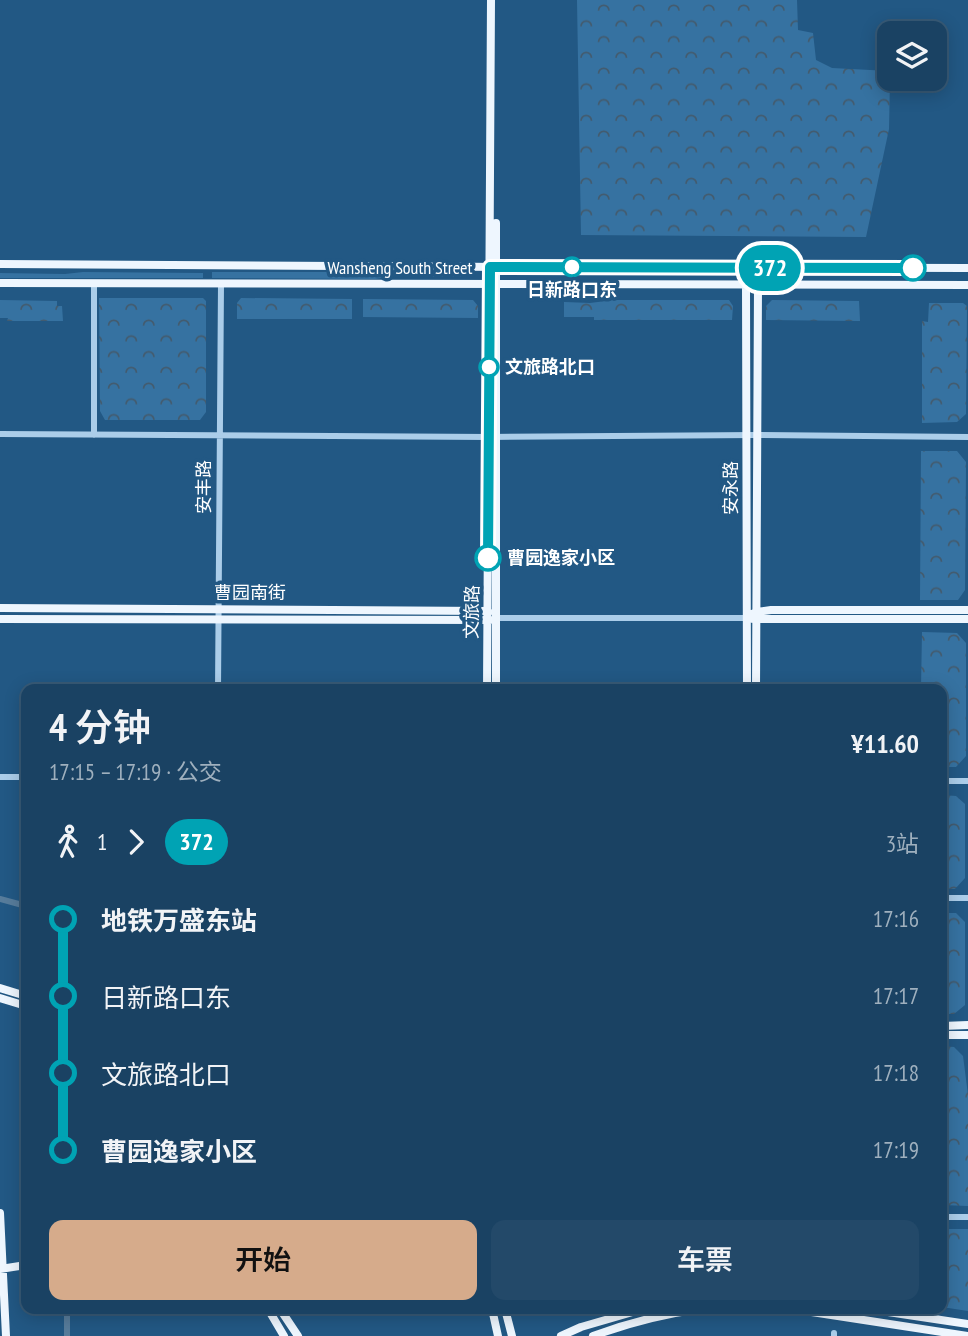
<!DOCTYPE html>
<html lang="zh">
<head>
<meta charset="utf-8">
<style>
	body { margin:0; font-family:"PT Sans Narrow","Noto Sans SC",sans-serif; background:#234969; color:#f1f3f6; height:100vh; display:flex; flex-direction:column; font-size:26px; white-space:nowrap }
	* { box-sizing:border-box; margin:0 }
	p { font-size:23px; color:#9fb0be }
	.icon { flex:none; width:38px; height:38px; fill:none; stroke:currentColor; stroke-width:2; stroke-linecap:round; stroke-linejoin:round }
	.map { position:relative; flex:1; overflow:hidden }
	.panel { position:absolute; left:21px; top:684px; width:926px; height:630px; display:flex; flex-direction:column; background:#1a4263; border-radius:14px; box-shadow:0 4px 18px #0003,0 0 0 2px #385b78 }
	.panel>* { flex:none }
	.badge { padding:0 14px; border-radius:23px; font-size:24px; line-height:46px }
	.fabs { position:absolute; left:877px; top:21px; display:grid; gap:14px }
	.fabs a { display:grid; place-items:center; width:70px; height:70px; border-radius:14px; background:#1a4263; box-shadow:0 4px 18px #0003,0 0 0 2px #385b78; font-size:35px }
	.map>.badge { position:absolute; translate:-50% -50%; box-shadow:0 0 0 4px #fff }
	.legs { display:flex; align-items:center; gap:10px; height:77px; padding:0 28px; font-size:23px }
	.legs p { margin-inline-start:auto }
	.headline { display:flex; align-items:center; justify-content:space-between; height:119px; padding:0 28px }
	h1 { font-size:38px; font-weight:600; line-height:52px }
	.cta { display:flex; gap:14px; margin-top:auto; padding:14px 28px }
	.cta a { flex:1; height:80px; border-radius:14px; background:#d6ab8b; color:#111; font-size:28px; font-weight:600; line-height:80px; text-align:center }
	.cta a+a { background:#234969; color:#f1f3f6 }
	ul { padding:0 28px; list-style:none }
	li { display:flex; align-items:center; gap:24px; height:77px; font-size:26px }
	li i { display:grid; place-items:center; width:10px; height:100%; margin:0 9px; background:currentColor }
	li i::after { content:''; width:18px; height:18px; margin:-9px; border:5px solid; border-radius:50%; background:#1a4263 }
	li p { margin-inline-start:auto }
	li:first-child i { background:linear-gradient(#0000 50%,currentColor 0) }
	li:last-child i { background:linear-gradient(currentColor 50%,#0000 0) }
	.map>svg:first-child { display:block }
	.grass { fill:#3672a1 }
	.forest { fill:url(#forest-crowns) }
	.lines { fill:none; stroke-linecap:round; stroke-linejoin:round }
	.canal { stroke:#577c9b; stroke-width:6 }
	.minor { stroke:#abcde9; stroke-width:6 }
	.major { stroke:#eef6fe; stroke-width:8 }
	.line-1-casing { stroke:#fff; stroke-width:16 }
	.line-1 { stroke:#00a3b4; stroke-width:10 }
	.stop-1-dot { fill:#fff; stroke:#00a3b4; stroke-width:3.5 }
	.labels { text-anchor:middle; stroke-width:7; stroke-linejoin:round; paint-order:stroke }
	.street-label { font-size:18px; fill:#fff; stroke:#225884 }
	.stop-label { font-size:18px; font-weight:bold; fill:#fff; stroke:#225884; text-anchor:start }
</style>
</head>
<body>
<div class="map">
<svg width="968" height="1336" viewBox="0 0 968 1336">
	<defs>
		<pattern id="forest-crowns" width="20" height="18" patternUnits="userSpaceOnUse" patternTransform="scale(1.75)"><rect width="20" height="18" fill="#3672a1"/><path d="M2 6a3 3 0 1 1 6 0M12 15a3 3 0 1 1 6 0" fill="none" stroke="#435b6e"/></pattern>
	</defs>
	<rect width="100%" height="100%" fill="#225884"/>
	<path class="grass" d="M83,272L203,273V278H0V273L65,274Z
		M212,272H461L462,277L394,276L375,279L212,278Z"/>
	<path class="forest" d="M577,0H797L798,30L813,33L816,60L832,68L889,71V79H890L889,129L866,237L581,235Z
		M99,298H203L206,301V412L200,420H105L100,411Z
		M241,298L352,299V319H237V303Z
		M363,299L473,300L478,306V318L363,317Z
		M0,300L57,301V306H62L63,321H7L8,318H0Z
		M614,300H729L733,306L732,320H594V317H564V302L590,303Z
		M772,300L859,301L860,321L766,320V306Z
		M929,303H963L967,306L966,414L957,422L922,423V321L928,322Z
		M921,451H957L966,462L965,590L958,600H920Z
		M922,632L957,633L966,643V756L956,767H942V690L921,689Z
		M942,795L956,796L965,804V878L955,889H942Z
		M942,913H956L965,922V1005L954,1014H942Z
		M942,1046L954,1047L963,1056L968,1095V1206L942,1205Z
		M942,1229H968V1311L942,1307Z"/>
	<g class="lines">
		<path class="canal" d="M0,899L26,906
			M67,1309V1336"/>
		<path class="minor" d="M94,283V435
			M0,434L489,437L757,435L968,437
			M497,618H746
			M218,690L221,284
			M0,777H26
			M942,781H968
			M942,898H968
			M942,1217H968
			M834,1333V1336"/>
		<path class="major" d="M496,223V690
			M0,264L518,267L968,268
			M0,283L968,285
			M746,286L747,690
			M0,608L487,611L489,612
			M752,614L756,612L771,610H968
			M0,619L490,620
			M753,619H968
			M487,690L491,0
			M756,690L758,286
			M0,988L26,996
			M0,998L26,1006
			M942,1026L968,1025
			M942,1035H968
			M0,1213L6,1336
			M0,1269L26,1265
			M268,1309L284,1336
			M280,1309L298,1336
			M492,1309L498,1336
			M505,1309L512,1336
			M792,1309L968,1336
			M868,1309L968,1324
			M561,1336L581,1327L643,1309
			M593,1336C628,1323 663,1314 700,1309"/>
	</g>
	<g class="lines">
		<g class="line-1-casing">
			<path id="line-1" d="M488,558L490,267L913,268"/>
		</g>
		<use href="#line-1" class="line-1"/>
	</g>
	<g class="stop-1-dot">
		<circle cx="572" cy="267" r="9"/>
		<circle cx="913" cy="268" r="12"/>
		<circle cx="489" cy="367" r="9"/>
		<circle cx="488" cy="558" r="12"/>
	</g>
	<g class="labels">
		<g class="street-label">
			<text x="400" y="274">Wansheng South Street</text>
			<text transform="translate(204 487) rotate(-90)" y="6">安丰路</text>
			<text transform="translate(731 488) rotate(-90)" y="6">安永路</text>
			<text x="250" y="599">曹园南街</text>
			<text transform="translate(472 612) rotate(-89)" y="6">文旅路</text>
		</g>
		<g class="stop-label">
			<text x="572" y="296" text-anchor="middle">日新路口东</text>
			<text x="505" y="373">文旅路北口</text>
			<text x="507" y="564">曹园逸家小区</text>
		</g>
	</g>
</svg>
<div class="fabs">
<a><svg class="icon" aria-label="layers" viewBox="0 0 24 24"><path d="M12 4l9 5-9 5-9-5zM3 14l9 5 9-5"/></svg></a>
</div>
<b class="badge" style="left:770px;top:268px;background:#00a3b4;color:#fff">372</b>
<section class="panel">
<div class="headline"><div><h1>4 分钟</h1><p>17:15 – 17:19 · 公交</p></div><b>¥11.60</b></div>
<div class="legs"><svg class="icon" aria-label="walk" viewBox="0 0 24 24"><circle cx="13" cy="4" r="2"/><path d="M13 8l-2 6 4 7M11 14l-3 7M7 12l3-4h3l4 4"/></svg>1<svg class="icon" aria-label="forward" viewBox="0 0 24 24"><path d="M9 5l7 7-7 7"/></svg><b class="badge" style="background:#00a3b4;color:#fff">372</b><p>3站</p></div>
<ul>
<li><i style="color:#00a3b4"></i><b>地铁万盛东站</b><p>17:16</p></li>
<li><i style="color:#00a3b4"></i><span>日新路口东</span><p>17:17</p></li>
<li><i style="color:#00a3b4"></i><span>文旅路北口</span><p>17:18</p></li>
<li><i style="color:#00a3b4"></i><b>曹园逸家小区</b><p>17:19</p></li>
</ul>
<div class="cta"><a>开始</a><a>车票</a></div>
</section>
</div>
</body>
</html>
